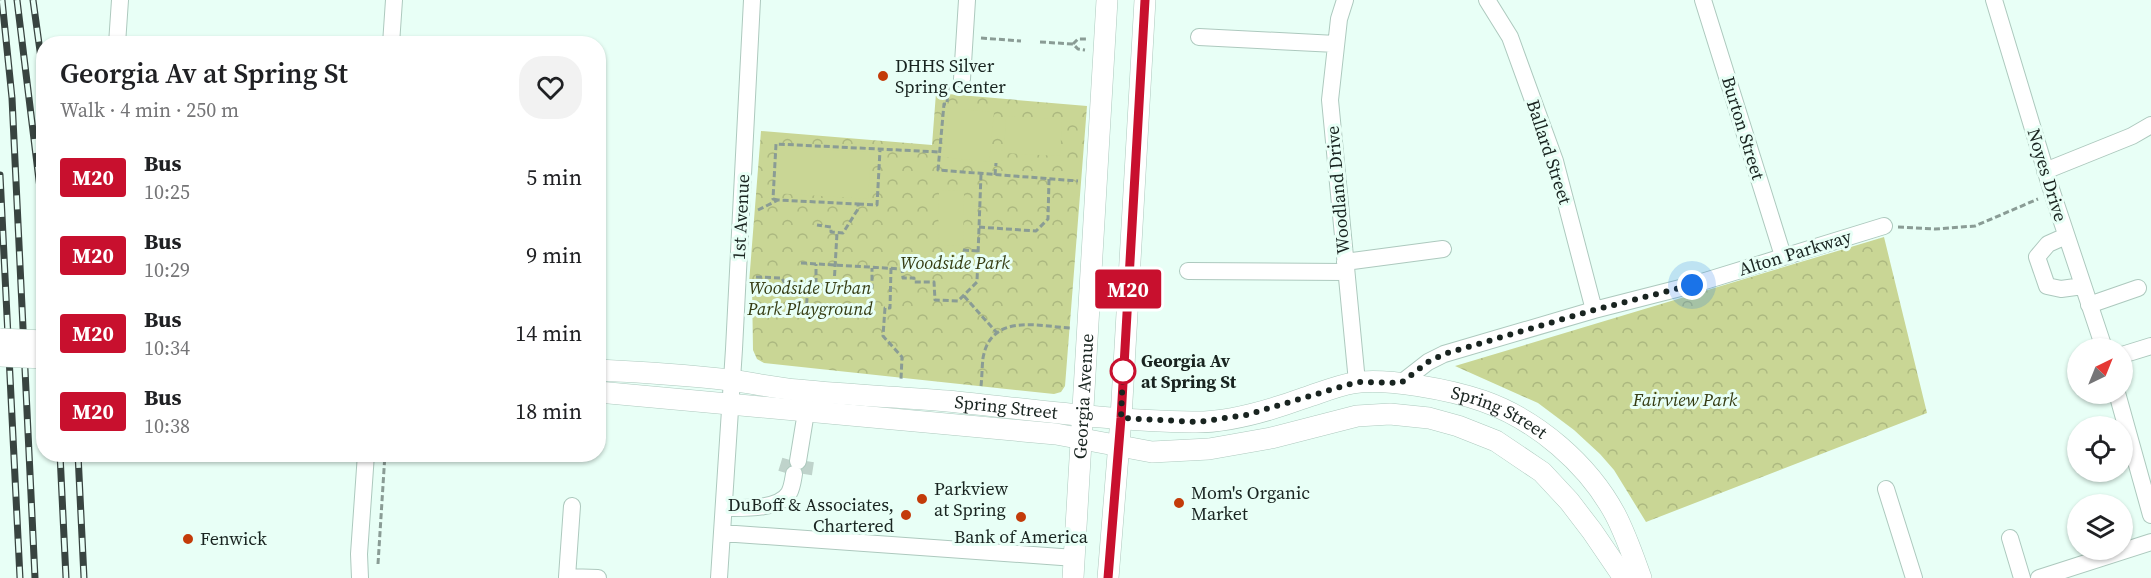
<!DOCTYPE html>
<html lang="en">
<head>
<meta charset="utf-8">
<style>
	body { margin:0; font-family:"Source Serif 4",serif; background:#f2f2f2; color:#202124; height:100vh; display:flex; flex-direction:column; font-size:22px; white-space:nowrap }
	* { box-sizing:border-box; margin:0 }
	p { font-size:20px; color:#757577 }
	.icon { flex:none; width:33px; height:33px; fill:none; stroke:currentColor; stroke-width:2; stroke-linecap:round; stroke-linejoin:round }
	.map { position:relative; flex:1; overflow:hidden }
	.drawer { position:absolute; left:36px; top:36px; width:570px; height:426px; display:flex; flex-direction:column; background:#fff; border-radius:24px; box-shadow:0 2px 4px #0004 }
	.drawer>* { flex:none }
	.badge { padding:0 12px; border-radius:4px; font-size:21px; line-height:39px }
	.needle { width:39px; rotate:43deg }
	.tools { position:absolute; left:2067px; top:338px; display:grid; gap:12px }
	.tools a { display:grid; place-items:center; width:66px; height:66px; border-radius:50%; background:#fff; box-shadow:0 2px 4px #0004; font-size:30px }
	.you { position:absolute; width:30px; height:30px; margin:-15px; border:4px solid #fff; border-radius:50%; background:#1a73e8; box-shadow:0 0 0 9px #1a73e833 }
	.map>.badge { position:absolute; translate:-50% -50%; box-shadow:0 0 0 3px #fff }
	.round { display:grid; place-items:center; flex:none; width:63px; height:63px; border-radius:24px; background:#f2f2f2 }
	.headline { display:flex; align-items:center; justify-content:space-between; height:102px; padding:0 24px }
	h1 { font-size:28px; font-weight:600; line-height:45px }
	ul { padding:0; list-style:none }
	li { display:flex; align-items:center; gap:18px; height:78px; padding:0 24px }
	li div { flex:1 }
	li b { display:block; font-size:22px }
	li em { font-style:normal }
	li .badge { min-width:66px; font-weight:700; text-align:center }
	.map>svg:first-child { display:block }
	.park { fill:url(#park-crowns) }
	.pitch { fill:#c9d695 }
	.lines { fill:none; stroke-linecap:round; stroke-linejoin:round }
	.minor-tunnel { stroke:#bfd3cb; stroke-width:16; stroke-dasharray:16 8; stroke-linecap:butt }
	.minor-casing { stroke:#adc9be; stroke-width:18 }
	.major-casing { stroke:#adc9be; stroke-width:22 }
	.path { stroke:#8a9c95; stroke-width:3; stroke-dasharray:6 3; stroke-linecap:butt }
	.minor { stroke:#fff; stroke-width:16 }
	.major { stroke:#fff; stroke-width:21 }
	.rail-casing { stroke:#384440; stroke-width:7 }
	.rail { stroke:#e8fff6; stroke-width:4.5; stroke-dasharray:14; stroke-linecap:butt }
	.major-bridge-casing { stroke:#adc9be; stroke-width:22; stroke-linecap:butt }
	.major-bridge { stroke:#fff; stroke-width:21 }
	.line-casing { stroke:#fff; stroke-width:14 }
	.line { stroke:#c8102e; stroke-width:9 }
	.walk { stroke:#192420; stroke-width:6; stroke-dasharray:0 10.8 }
	.poi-dot { fill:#c33b09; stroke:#e8fff6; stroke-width:2 }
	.stop-dot { fill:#fff; stroke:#c8102e; stroke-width:3 }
	.labels { text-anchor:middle; stroke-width:6; stroke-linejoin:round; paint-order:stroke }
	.poi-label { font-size:18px; fill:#192420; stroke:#e8fff6; text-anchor:start }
	.street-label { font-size:18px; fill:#192420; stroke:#e8fff6 }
	.park-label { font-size:18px; font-style:italic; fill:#353c12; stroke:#e8fff6 }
	.stop-label { font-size:18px; font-weight:bold; fill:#192420; stroke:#e8fff6; text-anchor:start }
</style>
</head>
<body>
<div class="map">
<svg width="2151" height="578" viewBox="0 0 2151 578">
	<defs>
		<pattern id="park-crowns" width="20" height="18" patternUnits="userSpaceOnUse" patternTransform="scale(1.5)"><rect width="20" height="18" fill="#c9d695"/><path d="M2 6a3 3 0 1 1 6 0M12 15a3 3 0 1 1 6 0" fill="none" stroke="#acb880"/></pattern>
	</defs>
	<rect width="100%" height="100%" fill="#e8fff6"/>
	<path class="park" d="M936,93L1087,106L1065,386L1061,392L1054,394L764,363L757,359L753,350L752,286L749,283L761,131L932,145Z
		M1884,237L1927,413L1646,522L1614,470L1600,454L1574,430L1538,403L1455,366Z"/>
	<path class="pitch" d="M948,108L994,112L989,162L943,157Z
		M1006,116L1062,119L1060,156L1004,153Z
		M777,147L871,152L868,199L774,193Z
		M939,190L964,191L963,246L938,245Z"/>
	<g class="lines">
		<path class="minor-tunnel" d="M786,473L790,460
			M804,474L806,461"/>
		<g class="minor-casing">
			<path id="minor" d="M1345,0L1339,19L1330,100L1357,382
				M1487,0L1510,37L1555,161L1594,310
				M1703,0L1783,256
				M1994,0L2052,192L2104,348
				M1199,37L1336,44
				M117,44L120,0
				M391,44L394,0
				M962,79L967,0
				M2045,171L2132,136L2151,125
				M2066,236L2048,244L2037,257L2047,286L2061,289L2083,286
				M1345,262L1443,249
				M1188,271L1346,272
				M2089,305L2138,288
				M2122,355L2151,346
				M1401,383L1428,362L1444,354L1594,310L1692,285L1884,226
				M2117,393L2151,515
				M798,461L806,412
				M1886,489L1914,578
				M572,506L567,577L598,578
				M724,508C742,508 779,510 789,493C792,488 793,480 794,474
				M722,533L1075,558
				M2010,538L2022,578
				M360,578L359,554L366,454
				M719,578L734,349L752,0
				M2039,578L2151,542"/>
		</g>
		<g class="major-casing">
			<g id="major">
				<path id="s1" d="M598,370C642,372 686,375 730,380C753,383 775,388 798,390C847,395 897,397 947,401C1028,409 1110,421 1192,422C1227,423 1271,410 1304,398C1320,393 1336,386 1353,383C1385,377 1451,390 1483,401C1537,420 1588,464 1615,514C1626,535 1633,556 1641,578"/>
				<path d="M598,392L1056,434L1152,452L1209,449L1271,438L1357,416L1390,414L1429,418L1458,426L1496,441L1542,472L1569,501L1592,531L1624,578"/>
				<path id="s2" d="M1073,578L1107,0"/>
				<path d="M1108,578L1121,418L1145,0"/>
			</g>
		</g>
		<path class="path" d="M981,38L1021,41
			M1040,42L1073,44L1078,49L1085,50
			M1073,44L1078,39H1087
			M948,87L947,104H944L938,170L1078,181
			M995,175L996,163
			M778,200L773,199L776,144L940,152
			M858,204L877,205L880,150
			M758,210L778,200L858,204V209L843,233L831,232V227L817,225
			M979,227L1036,231L1048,219L1049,179
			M1898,227L1935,229L1975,226L2038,199
			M963,250L978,251
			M801,263L902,269L903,278H914V282H934L935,300L958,301L977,282L981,174
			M891,268L890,308H885L883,336L902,357L901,379
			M756,277L782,278L784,282L872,288V268
			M816,284V264
			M834,285L837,233
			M964,296L997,333
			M806,313L808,284
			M981,386C982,377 982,367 983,358C991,313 1037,326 1070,328
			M378,564L385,454"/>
		<use href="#minor" class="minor"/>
		<use href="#major" class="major"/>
		<g class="rail-casing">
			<path id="rail" d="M2,0L12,98L35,578
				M17,0L44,221
				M33,0L44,80
				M0,175L20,578
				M60,454L66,578
				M78,454L84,578"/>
		</g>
		<use href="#rail" class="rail"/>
		<g class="major-bridge-casing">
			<path id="major-bridge" d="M0,339L44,341
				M0,356L44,358"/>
		</g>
		<use href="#major-bridge" class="major-bridge"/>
	</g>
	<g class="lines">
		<g class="line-casing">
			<path id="line" d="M1108,578L1121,418L1145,0"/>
		</g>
		<use href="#line" class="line"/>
		<path class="walk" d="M1123,371L1121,418L1198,422L1246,415L1357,382L1401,383L1428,362L1444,354L1594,310L1692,285"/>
	</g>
	<g class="poi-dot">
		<circle cx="883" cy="76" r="6"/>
		<circle cx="922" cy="499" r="6"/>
		<circle cx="1179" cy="503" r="6"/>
		<circle cx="906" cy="515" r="6"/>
		<circle cx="1021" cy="517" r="6"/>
		<circle cx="188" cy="539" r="6"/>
	</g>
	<circle class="stop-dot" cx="1123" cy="371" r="12"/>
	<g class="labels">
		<g class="poi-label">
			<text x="895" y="72">DHHS Silver<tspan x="895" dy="21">Spring Center</tspan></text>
			<text x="934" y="495">Parkview<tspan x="934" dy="21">at Spring</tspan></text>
			<text x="1191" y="499">Mom's Organic<tspan x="1191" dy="21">Market</tspan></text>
			<text x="894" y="511" text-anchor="end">DuBoff &amp; Associates,<tspan x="894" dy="21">Chartered</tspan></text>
			<text x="1021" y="543" text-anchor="middle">Bank of America</text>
			<text x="200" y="545">Fenwick</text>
		</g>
		<g class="street-label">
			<text transform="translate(1743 128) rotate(73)" y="6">Burton Street</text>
			<text transform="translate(1549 152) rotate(72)" y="6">Ballard Street</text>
			<text transform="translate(2047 175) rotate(73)" y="6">Noyes Drive</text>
			<text transform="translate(1338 190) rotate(-95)" y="6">Woodland Drive</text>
			<text transform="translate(741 217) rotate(-87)" y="6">1st Avenue</text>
			<text transform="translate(1795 253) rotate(-17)" y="6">Alton Parkway</text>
			<text dy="6" stroke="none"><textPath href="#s2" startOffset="182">Georgia Avenue</textPath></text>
			<text dy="6" stroke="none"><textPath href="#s1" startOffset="410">Spring Street</textPath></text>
			<text dy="6" stroke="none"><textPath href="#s1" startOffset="914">Spring Street</textPath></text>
		</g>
		<g class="park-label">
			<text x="955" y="269">Woodside Park</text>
			<text x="810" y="294">Woodside Urban<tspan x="810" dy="21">Park Playground</tspan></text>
			<text x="1685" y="406">Fairview Park</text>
		</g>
		<g class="stop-label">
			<text x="1141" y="367">Georgia Av<tspan x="1141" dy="21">at Spring St</tspan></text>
		</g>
	</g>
</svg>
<div class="tools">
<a><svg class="needle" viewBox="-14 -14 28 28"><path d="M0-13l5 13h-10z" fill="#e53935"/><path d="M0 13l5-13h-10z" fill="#757577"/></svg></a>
<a><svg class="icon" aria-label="locate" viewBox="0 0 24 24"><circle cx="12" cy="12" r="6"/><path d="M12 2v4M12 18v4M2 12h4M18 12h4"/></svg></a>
<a><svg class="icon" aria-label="layers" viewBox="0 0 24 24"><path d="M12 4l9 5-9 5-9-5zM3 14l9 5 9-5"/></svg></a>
</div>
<div class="you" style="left:1692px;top:285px"></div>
<b class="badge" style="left:1128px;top:289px;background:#c8102e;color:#fff">M20</b>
<section class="drawer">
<div class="headline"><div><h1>Georgia Av at Spring St</h1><p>Walk · 4 min · 250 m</p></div><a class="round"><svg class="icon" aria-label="heart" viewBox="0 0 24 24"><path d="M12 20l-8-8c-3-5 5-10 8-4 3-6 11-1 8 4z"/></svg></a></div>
<ul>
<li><span class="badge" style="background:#c8102e;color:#fff">M20</span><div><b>Bus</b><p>10:25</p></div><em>5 min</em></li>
<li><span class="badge" style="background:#c8102e;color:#fff">M20</span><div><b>Bus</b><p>10:29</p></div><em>9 min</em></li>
<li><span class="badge" style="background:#c8102e;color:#fff">M20</span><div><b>Bus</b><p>10:34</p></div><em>14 min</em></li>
<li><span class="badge" style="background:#c8102e;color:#fff">M20</span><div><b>Bus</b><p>10:38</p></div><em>18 min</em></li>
</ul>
</section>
</div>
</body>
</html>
